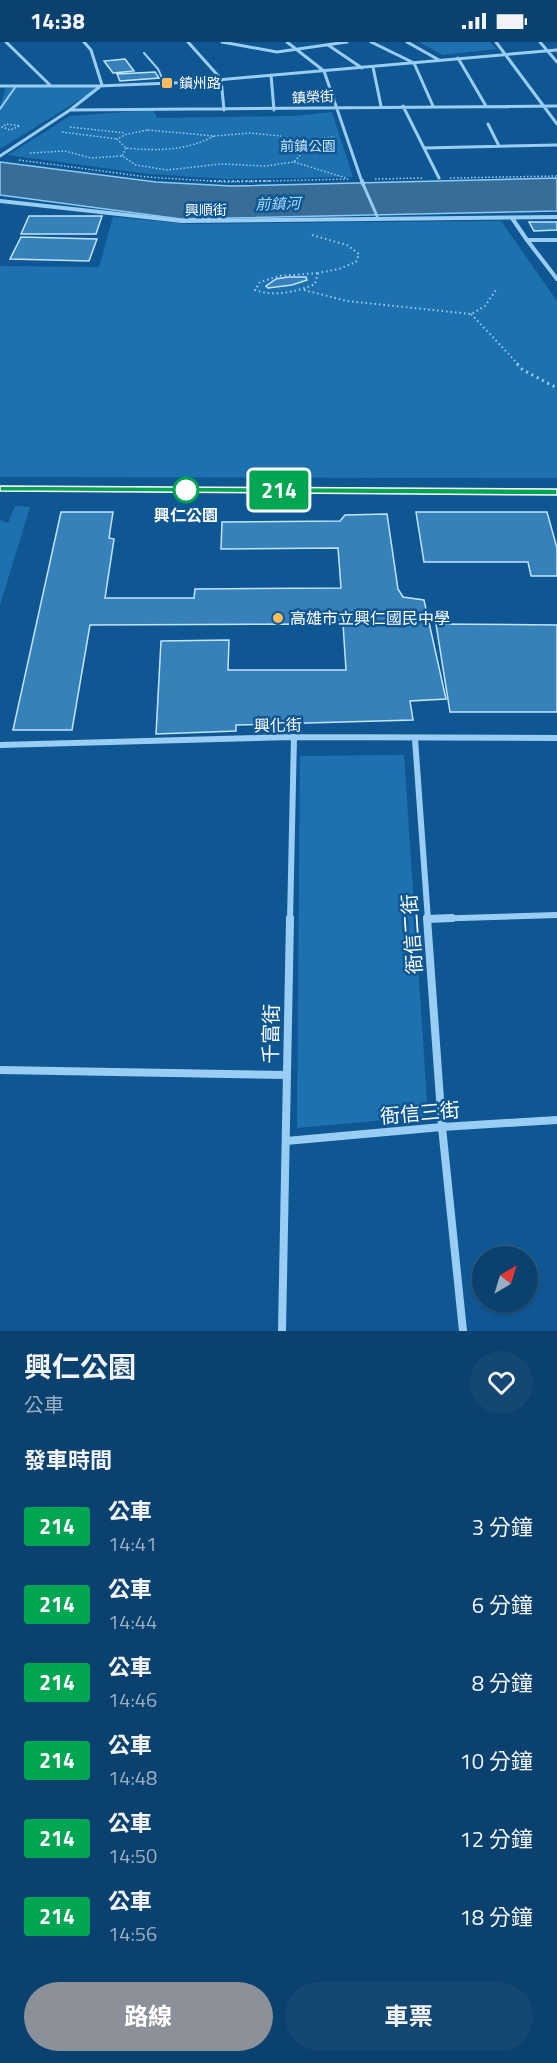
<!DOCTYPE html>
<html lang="zh-TW">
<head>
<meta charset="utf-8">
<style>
	body { margin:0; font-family:"Titillium Web","Noto Sans TC",sans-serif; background:#144873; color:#f1f3f6; height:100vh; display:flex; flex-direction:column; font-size:22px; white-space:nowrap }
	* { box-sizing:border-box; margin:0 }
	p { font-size:20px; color:#9aafc2 }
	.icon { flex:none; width:33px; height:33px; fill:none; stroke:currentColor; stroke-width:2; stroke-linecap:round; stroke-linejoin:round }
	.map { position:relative; height:1289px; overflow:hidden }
	.drawer { display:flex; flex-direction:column; background:#0b416e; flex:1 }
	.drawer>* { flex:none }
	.badge { padding:0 12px; border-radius:4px; font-size:21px; line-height:39px }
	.needle { width:39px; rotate:38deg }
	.fabs { position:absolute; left:472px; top:1204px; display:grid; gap:12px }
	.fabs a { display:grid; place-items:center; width:66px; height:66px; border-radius:50%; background:#0b416e; box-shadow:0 2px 4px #0004,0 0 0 2px #2b5a81; font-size:30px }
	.map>.badge { position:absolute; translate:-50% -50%; box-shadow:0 0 0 3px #fff }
	h2 { padding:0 24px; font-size:22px; line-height:54px }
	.round { display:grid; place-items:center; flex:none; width:63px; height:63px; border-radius:32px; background:#144873 }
	.summary { display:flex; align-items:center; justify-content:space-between; height:102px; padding:0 24px }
	h1 { font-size:28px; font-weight:700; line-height:45px }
	.primary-button { display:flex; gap:12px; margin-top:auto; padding:12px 24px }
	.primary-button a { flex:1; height:69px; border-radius:36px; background:#8c9099; color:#fff; font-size:24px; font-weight:700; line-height:69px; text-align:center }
	.primary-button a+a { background:#144873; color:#f1f3f6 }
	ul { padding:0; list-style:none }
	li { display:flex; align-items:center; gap:18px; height:78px; padding:0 24px }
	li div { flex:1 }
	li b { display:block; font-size:22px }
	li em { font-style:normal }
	li .badge { min-width:66px; font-weight:700; text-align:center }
	.status { display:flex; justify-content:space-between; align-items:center; height:42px; padding:0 30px; background:#0b416e; direction:ltr }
	.status svg { height:16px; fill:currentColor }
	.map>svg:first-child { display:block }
	.green { fill:#1d71af }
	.water { fill:#386d98; stroke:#8bcaf7; stroke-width:1.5 }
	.building { fill:#3781ba; stroke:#c2e4fe; stroke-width:1.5 }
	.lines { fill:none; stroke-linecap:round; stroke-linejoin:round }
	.path-far2 { stroke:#9acdf4; stroke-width:1.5; stroke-dasharray:1.5 2; stroke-linecap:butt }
	.path-far1 { stroke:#9acdf4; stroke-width:2; stroke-dasharray:1.5 3; stroke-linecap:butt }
	.path { stroke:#9acdf4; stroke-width:3; stroke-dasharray:2 4; stroke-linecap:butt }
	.lane-far1 { stroke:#9acdf4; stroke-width:2 }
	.lane { stroke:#9acdf4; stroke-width:3 }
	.street-far4 { stroke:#9acdf4; stroke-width:3 }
	.street-far3 { stroke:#9acdf4; stroke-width:4 }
	.street-far2 { stroke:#9acdf4; stroke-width:4.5 }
	.street-far1 { stroke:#9acdf4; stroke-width:6 }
	.street { stroke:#9acdf4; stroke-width:8 }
	.line { fill:#00a651; stroke:#fff; stroke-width:1.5 }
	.poi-dot { fill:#ffbd5d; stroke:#0f5792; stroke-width:2 }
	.stop-dot { fill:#fff; stroke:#00a651; stroke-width:3 }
	.labels { text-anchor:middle; stroke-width:5; stroke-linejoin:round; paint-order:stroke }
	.far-poi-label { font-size:14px; fill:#fff; stroke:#0f5792; text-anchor:start }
	.far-street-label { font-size:14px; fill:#fff; stroke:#0f5792 }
	.far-park-label { font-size:14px; fill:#c2e4fe; stroke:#0f5792 }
	.far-water-label { font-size:15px; font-style:italic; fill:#a6d7fb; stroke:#0f5792 }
	.stop-label { font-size:16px; font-weight:bold; fill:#fff; stroke:#0f5792 }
	.poi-label { font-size:16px; fill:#fff; stroke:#0f5792; text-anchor:start }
	.street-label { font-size:16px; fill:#fff; stroke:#0f5792 }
	.near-street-label { font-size:20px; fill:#fff; stroke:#0f5792 }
</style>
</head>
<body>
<div class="status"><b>14:38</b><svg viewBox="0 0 49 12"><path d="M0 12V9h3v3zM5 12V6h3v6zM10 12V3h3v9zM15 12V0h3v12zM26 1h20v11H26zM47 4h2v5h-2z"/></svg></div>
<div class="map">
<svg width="557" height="1289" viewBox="0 0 557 1289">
	<rect width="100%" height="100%" fill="#0f5792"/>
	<path class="green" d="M419,0H490L497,7L443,13Z
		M102,44L0,107V64L6,45Z
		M153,68L157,76L293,74L332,70L353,135L227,137L148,132L8,113L70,74Z
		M113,175L187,182L501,179L557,259V436L0,435V224L99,225Z
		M15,464L30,465L0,563V478L8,481Z
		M404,713L428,1074L297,1086L300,714Z"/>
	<path class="water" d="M0,120L156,140L231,144L557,136V169L181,177L0,153Z"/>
	<path class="building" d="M125,17L134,29L113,31L104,19Z
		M155,30L159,36L120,39L117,32Z
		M29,174H102L96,192H21Z
		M529,180H557V188L534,189Z
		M21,195L97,197L89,219L10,217Z
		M288,235H306L307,238L292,243L268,246L266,244L276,237Z
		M61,470H113L109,496L114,497L105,556H194L195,547L341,546L338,506L221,507L222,480L340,479L345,473L387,472L398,547L403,555L424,558L446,657L410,659L413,678L236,683V689L156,692L161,599L229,598L228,628H346L343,582L90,583L72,688H13Z
		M416,470H547L557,506V534H531L528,520H424Z
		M436,582L557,583V670H450Z"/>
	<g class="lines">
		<path class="path-far2" d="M7,82L20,84L10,88L2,85Z
			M70,85L125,91
			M148,88L214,94C186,109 157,109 126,106L117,97L127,92Z
			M62,90L117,97
			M214,94L250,91L281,94
			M324,96L335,95
			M126,106L122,114L136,123L167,128L221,122L265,124L294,120L301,112L298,105
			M30,111L65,109L91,116L122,114
			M19,118L147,135L227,140L349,137
			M294,120L346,136
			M450,136L557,134
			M375,137L424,136"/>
		<path class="path-far1" d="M210,139H270
			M312,193L347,203L359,212L356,220L339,227L318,231
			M318,231L315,242C296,250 275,255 255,248L260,240L279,234Z
			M304,248L347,259L471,272L485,264L496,248
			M471,272L519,323"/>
		<path class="path" d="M517,322L523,328L557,346"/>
		<path class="lane-far1" d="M144,11L158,27L164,40
			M0,67L16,44"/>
		<path class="lane" d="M363,142L377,174"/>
		<path class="street-far4" d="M6,0L51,44
			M188,0L221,37L224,68
			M222,0L277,10L347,0
			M287,0L324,29
			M371,0L414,21L433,64
			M407,0L439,18
			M496,0L557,82
			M540,0L557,20
			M328,3L362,26
			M458,16L486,64
			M373,25L381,64
			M324,29L362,140
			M271,33L274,68
			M0,44H98L195,40L557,8
			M403,64L439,136
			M70,68L557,64
			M488,82L499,104
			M425,106L557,103
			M0,114L70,68L102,43L91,8L84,0"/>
		<path class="street-far3" d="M362,139L363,142
			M0,159L182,179L557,175
			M512,176L527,198
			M557,198H527L557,237"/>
		<path class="street-far2" d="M0,447L557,450"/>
		<path class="street-far1" d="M415,697L428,878
			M0,703L294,695L557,696
			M428,877L557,873
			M290,878L294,695"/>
		<path class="street" d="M427,876L442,1085L463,1289
			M428,877L452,876
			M0,1028L287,1033
			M286,1099L442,1085L557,1078
			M282,1289L290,876"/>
	</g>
	<path class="line" d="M0,444L557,447V453L0,449Z"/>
	<g class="poi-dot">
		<rect x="161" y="35" width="12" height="12" rx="3"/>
		<circle cx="278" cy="576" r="6"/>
	</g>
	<circle class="stop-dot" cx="186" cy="448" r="12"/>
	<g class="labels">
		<g class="far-poi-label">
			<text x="179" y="46">鎮州路</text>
		</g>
		<g class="far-street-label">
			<text transform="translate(313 55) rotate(-3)" y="5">鎮榮街</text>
			<text transform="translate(206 168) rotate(-1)" y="5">興順街</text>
		</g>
		<g class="far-park-label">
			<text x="308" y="109">前鎮公園</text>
		</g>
		<g class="far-water-label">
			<text transform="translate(278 162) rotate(-1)" y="5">前鎮河</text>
		</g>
		<g class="stop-label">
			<text x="186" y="479">興仁公園</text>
		</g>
		<g class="poi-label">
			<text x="290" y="582">高雄市立興仁國民中學</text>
		</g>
		<g class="street-label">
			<text transform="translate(278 683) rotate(-1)" y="6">興化街</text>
		</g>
		<g class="near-street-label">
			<text transform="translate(412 892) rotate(-94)" y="7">衙信二街</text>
			<text transform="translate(271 992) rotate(-89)" y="7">千富街</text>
			<text transform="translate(420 1071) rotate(-5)" y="7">衙信三街</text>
		</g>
	</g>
</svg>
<div class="fabs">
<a><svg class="needle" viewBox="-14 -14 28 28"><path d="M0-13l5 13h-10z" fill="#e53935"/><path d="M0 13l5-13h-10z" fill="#9aafc2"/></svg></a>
</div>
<b class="badge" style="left:279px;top:448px;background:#00a651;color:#fff">214</b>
</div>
<section class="drawer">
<div class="summary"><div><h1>興仁公園</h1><p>公車</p></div><a class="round"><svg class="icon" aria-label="heart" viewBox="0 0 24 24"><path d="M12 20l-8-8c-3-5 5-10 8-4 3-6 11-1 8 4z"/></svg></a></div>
<h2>發車時間</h2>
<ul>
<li><span class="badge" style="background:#00a651;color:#fff">214</span><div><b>公車</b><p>14:41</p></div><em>3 分鐘</em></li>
<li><span class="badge" style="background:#00a651;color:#fff">214</span><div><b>公車</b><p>14:44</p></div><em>6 分鐘</em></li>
<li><span class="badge" style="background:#00a651;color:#fff">214</span><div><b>公車</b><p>14:46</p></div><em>8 分鐘</em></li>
<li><span class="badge" style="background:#00a651;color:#fff">214</span><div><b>公車</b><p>14:48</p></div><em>10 分鐘</em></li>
<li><span class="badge" style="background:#00a651;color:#fff">214</span><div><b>公車</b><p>14:50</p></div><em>12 分鐘</em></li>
<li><span class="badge" style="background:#00a651;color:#fff">214</span><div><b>公車</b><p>14:56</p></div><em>18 分鐘</em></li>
</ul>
<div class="primary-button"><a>路線</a><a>車票</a></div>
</section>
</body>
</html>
